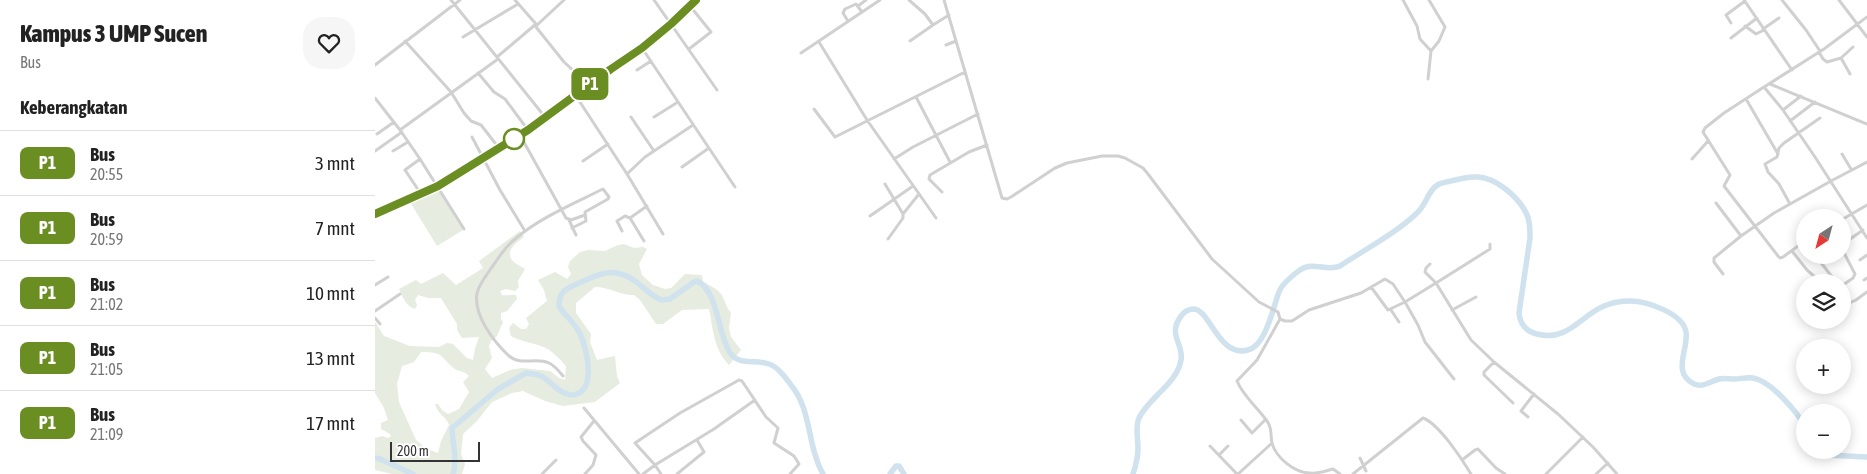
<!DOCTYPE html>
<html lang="id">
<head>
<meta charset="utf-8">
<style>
	body { margin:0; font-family:"Asap Condensed",sans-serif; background:#f6f6f6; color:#222; height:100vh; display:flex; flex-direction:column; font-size:19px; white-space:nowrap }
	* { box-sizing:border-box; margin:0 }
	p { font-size:16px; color:#767676 }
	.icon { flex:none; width:28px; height:28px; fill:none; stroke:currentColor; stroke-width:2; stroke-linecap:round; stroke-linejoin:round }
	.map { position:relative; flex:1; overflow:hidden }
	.drawer { display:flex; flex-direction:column; background:#fff; width:375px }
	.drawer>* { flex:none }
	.badge { padding:0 10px; border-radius:8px; font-size:18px; line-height:32px }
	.needle { width:32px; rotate:216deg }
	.tools { position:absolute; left:1421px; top:209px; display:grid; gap:10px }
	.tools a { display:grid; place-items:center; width:55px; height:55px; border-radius:50%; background:#fff; box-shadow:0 2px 12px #0003; font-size:25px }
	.scale { position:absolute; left:15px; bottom:12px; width:90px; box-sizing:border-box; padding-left:5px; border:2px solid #333; border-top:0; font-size:14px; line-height:18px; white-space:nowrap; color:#333; -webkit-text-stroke:4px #fff; paint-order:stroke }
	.map>.badge { position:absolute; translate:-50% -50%; box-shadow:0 0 0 2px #fff }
	h2 { padding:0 20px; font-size:19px; line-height:45px }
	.round { display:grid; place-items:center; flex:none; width:52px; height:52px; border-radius:20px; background:#f6f6f6 }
	.overview { display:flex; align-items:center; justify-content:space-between; height:85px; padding:0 20px }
	h1 { font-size:24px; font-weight:800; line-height:38px }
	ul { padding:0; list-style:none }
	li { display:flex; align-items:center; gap:15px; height:65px; padding:0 20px; border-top:1px solid #e0e0e0 }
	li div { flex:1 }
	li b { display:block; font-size:19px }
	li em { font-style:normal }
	li .badge { min-width:55px; font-weight:700; text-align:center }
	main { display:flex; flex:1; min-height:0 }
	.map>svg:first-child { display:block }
	.green { fill:#e6ecdf; fill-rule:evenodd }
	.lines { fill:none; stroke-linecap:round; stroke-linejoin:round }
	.river { stroke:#cfe2ee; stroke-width:5.5 }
	.minor { stroke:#d0d0d0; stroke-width:3 }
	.major { stroke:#ababab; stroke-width:4.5 }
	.line-casing { stroke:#fff; stroke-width:11 }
	.line { stroke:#6b8e23; stroke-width:8 }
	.stop-dot { fill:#fff; stroke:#6b8e23; stroke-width:2.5 }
</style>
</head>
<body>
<main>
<section class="drawer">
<div class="overview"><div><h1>Kampus 3 UMP Sucen</h1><p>Bus</p></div><a class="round"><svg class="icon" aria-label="heart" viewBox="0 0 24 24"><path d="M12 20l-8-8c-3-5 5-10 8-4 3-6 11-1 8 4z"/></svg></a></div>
<h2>Keberangkatan</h2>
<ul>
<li><span class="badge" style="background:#6b8e23;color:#fff">P1</span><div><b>Bus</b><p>20:55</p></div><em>3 mnt</em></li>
<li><span class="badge" style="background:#6b8e23;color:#fff">P1</span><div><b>Bus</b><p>20:59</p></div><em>7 mnt</em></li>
<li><span class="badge" style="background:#6b8e23;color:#fff">P1</span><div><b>Bus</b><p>21:02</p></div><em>10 mnt</em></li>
<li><span class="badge" style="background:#6b8e23;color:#fff">P1</span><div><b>Bus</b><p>21:05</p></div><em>13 mnt</em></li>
<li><span class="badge" style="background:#6b8e23;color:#fff">P1</span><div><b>Bus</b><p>21:09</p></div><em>17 mnt</em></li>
</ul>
</section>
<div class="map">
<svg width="1492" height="474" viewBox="0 0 1492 474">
	<rect width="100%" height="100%" fill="#fff"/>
	<path class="green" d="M63,188L88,230L62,246L35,202Z
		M145,231L149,237C142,242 130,250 137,260C140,264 147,267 150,269L143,281L144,287L140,291L131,289L125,291L127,295C132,296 137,294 141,295L142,299L132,311L126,313V319L128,322L122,336L116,341L114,346L117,358L110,369L117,378L135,370L147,368L175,371L184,378L190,380L191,366C183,357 175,348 163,345C153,342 145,341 136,336L134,328L138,323L146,329H151L154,324L151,318L172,301L169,290L163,280L180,272L192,279L196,274L193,267L195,261L205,252L213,250L230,251L243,245L249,244L259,248L268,247L272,249L264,264L267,275L278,285L290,289L296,288L310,274L327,275L328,281C334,286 342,288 346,294C350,300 351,307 356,313L354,328L356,337L366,350L354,365C339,350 338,329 334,309L307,310L288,324H281L265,300L259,295C243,295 235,287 220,287L201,303V313L216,334L215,342L222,360L240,356L242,376L245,383L220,402L188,406L170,401L148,391L137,393L117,402L102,421L88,434L86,454L90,464L87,474H17L0,470V438L7,436L13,438L16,436L15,434L6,429V423L13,420L9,408L0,393V322L9,336L35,346L64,347L72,343L78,344L92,358L98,360L100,349L104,337L87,338L82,330V324L66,298H53L43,295L40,300L42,305L40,309C31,306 28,298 24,289L41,280L46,284L68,273L81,285L108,268L104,261ZM46,352C71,352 64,357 80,369C85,372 90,371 94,376L88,382L94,392L84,409L73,414L67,410L63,404H60C63,415 72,417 74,425L66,441L63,453L52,449L41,440L24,402L22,384L27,366L39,362Z"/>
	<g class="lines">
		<path class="river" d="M1447,450L1451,455L1492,457
			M0,458L5,459L38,474
			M78,474C83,460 77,443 77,428L123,389L151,373C156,374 162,374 166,376C176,381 184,394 196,395C223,395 212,348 205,334C201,324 190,316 184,306C184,292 190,289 202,284C225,273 241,265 264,284C271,290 277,296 286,300L295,299L319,282L322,281C344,292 342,333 355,353C364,366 381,359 394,364C403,367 410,377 416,385C437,410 432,446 448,474
			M515,474L521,466H524L529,474
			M758,474C761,465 763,457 763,448C763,438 760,427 764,418C774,397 802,384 806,360C809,344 792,335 806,316C809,312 813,309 819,309C835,310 844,358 873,350C891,346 898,307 904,292C906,285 919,274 925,270C938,261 952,272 965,266C989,250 1023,232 1043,212C1052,203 1053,190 1064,184C1076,181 1091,176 1103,177C1121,178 1142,196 1150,211C1155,219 1155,229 1155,238L1144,313C1145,324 1150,331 1162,334C1193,342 1205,316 1229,306C1236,303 1246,301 1255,301C1271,301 1308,313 1311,332C1314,348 1296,373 1319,384C1328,388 1336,381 1344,379C1349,378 1354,379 1359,379C1365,379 1372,377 1378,378C1396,381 1421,411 1430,426"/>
		<path class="minor" d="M76,0L170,117
			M140,0L161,24V27L189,62L214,85
			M279,0L342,90
			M534,0L550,14L558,25L535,41
			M569,0L627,198L632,199L636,197L680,168L692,163L727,156H743L750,158L768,168L773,174L837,259L884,302L903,312L905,319L882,360L862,381C868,396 883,408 892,421C898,429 895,435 897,443C901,458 920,473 935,473C943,474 950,471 958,469L965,474
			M1028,0L1042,26L1045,39L1056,51L1053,79
			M1054,0L1070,27L1064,41L1056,51
			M1369,0L1417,70
			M1407,0L1431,30L1445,51
			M1464,0L1492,37
			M483,6L491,0
			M1492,17L1449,49L1389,87L1408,110L1440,157L1492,238
			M473,21L468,13L470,9L481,4L487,12
			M1356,23L1351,15L1370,1
			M558,25L574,15
			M161,26L189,0
			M1370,26L1381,34L1389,30
			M1388,29L1404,18
			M88,37L143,4
			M1356,38L1382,18
			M30,41L76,92L89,113L96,121L106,125L124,148
			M444,42L492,120L561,218
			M571,45L581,41
			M267,48L360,187
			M314,49L336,32L315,6
			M1444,52L1448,59L1452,62L1466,58L1475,74
			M426,53L505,0
			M122,57L161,24
			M1466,58L1478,47
			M0,65L85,0
			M262,70L276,61
			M103,73L119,92L130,99L153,130
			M1395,84L1492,124
			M1389,87L1349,113L1330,128L1328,132L1355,175L1349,186L1403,256L1405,258L1408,257L1430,241
			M201,96L252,174L288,234
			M541,97L575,162
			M0,98L25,130L45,159L89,229
			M1371,99L1403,154
			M439,109L460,137L590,72
			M1408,110L1426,96
			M256,117L279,151
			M279,117L303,102
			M1415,121L1440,102
			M25,130L123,59
			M2,134L19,122
			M145,135L191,218L196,220L210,215
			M97,137L125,190L150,231
			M0,151L27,132
			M18,151L33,142
			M1467,154L1476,169
			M45,159L30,170L46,194
			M519,159L538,147L603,114
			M1317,159L1333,141
			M208,161L233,144
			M307,167L334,148
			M252,174L270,157L318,125
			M510,184L528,214L544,194
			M567,192L554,179L555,175L594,152L612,145
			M1341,203L1366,236
			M1415,204L1404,184L1393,172L1390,164L1402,157L1404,148L1409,143L1445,118
			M495,216L538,186
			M1468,219L1492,205
			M194,220L201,235
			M247,231L242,221L250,216L255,218
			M513,239L528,218V214
			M269,241L255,218L272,206
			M1468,244L1488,230
			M1417,251L1432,270L1440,277
			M1468,251L1480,274L1478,278L1468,285
			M1440,255L1461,282
			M1444,259L1450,255
			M1485,260L1492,255
			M1055,264L1051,268L1050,272L1061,283L1115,249V244
			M1348,274L1339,262V258L1366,236L1399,213L1456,181L1492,162
			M1489,280L1492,278
			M0,285L13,277
			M996,287L1013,310L1030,302L1043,325L1050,342L1079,379
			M1468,292L1473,302L1468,307
			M1472,304L1481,300L1492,292
			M1016,310L1024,322
			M1077,310L1101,297
			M0,311L25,294
			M0,318L5,324
			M905,319L910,321H917L934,310L986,293L1010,279L1018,284L1030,302L1061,283L1096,340L1119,362L1183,414L1218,447L1242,474
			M1119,362L1109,372V375L1138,403
			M188,376C184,371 180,366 174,363C161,357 146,366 134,356C119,342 98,315 102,293C104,285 110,277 115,270C122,260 129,248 139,240C164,218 198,204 228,189L234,197L233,199L210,212L211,221L197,228
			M380,400L339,429L280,465L260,443L305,413L364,380L367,381L391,417L403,428L399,443L419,456L424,464L415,474
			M209,408L264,474
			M1153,417L1146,411L1159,394
			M866,420L877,433L891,419
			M835,446L862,474
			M844,455L853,446
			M985,458L991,471
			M1087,460L1100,450L1103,449L1121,468L1130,474
			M167,474L181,460
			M210,474L218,465L221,455L208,441L206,437L219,421
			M268,474L280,465L286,474
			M302,474L329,452L322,440
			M863,474L897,443
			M978,474L1048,418C1064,424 1087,459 1096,474
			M1171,474L1208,437
			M1221,474L1233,463"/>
		<path class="major" d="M0,214L63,186L153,130L277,41L321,0"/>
	</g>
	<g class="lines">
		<g class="line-casing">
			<path id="line" d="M0,214L63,186L153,130L236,69L267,48L296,24L321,0"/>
		</g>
		<use href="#line" class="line"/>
	</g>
	<circle class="stop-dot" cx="139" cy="139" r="10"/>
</svg>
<div class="tools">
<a><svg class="needle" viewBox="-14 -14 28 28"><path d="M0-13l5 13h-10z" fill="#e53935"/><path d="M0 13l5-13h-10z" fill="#767676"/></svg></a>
<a><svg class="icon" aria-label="layers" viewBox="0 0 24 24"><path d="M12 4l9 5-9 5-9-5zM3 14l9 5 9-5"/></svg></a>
<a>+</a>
<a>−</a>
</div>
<div class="scale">200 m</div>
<b class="badge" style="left:215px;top:84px;background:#6b8e23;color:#fff">P1</b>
</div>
</main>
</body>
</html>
